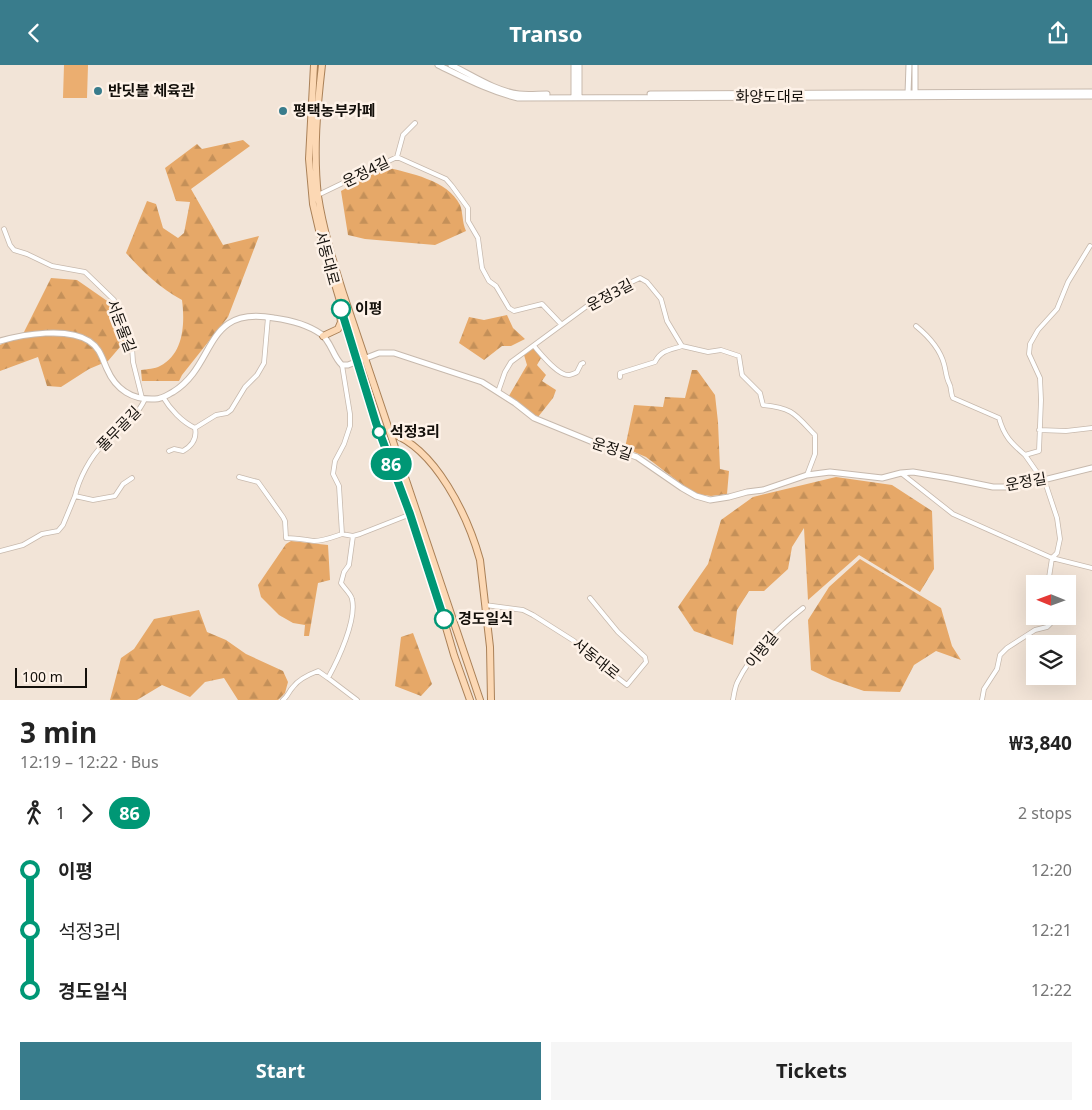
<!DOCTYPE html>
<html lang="en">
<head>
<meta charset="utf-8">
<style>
	body { margin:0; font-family:"Noto Sans","Noto Sans KR",sans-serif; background:#f6f6f6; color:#222; height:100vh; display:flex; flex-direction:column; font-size:19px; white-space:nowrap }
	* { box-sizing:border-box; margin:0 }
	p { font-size:16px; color:#767676 }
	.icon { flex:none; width:28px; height:28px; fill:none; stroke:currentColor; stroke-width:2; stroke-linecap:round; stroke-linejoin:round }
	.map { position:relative; height:635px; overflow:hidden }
	.drawer { display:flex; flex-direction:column; background:#fff; flex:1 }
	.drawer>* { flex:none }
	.badge { padding:0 10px; border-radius:16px; font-size:18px; line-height:32px }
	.needle { width:32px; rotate:271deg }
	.buttons { position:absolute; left:1026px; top:510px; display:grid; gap:10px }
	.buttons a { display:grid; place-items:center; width:50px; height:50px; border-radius:0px; background:#fff; box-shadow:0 5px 20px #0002; font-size:25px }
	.scale { position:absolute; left:15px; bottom:12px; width:72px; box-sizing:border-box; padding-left:5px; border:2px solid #14100b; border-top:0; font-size:14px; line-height:18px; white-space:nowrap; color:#14100b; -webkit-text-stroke:4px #fef2e8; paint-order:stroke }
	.map>.badge { position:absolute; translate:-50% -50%; box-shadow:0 0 0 2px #fff }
	.legs { display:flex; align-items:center; gap:8px; height:55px; padding:0 20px; font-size:16px }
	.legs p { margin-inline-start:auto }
	.head { display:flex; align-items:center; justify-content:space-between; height:85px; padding:0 20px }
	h1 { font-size:28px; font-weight:700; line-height:38px }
	.button { display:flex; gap:10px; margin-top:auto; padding:10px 20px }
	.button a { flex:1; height:58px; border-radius:0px; background:#397c8c; color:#fff; font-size:20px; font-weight:700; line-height:58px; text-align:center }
	.button a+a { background:#f6f6f6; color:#222 }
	ul { padding:0 20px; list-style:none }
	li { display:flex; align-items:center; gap:18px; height:60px; font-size:19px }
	li i { display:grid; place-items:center; width:8px; height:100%; margin:0 6px; background:currentColor }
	li i::after { content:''; width:12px; height:12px; margin:-6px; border:4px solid; border-radius:50%; background:#fff }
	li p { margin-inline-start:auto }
	li:first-child i { background:linear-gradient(#0000 50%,currentColor 0) }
	li:last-child i { background:linear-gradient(currentColor 50%,#0000 0) }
	header { display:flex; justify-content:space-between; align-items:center; height:65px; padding:0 20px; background:#397c8c; color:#fff; font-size:22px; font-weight:700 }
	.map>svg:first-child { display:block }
	.grass { fill:#ebae70 }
	.forest { fill:url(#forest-firs) }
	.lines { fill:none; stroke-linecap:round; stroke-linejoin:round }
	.minor-casing { stroke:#c7b9ad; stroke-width:5.5 }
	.tertiary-casing { stroke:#c7b9ad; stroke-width:7 }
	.primary-casing { stroke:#aa8158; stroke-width:8 }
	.minor { stroke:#fff; stroke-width:4 }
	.tertiary { stroke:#fff; stroke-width:5 }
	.primary { stroke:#fcd8b4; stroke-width:6 }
	.line-1-casing { stroke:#fff; stroke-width:11 }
	.line-1 { stroke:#009775; stroke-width:8 }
	.poi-dot { fill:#397c8c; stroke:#fef2e8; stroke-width:2 }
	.stop-1-dot { fill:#fff; stroke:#009775; stroke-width:2.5 }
	.labels { text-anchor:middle; stroke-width:5; stroke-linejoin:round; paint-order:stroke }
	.poi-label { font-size:15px; font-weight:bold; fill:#14100b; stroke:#fef2e8; text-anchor:start }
	.street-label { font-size:15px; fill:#14100b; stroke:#fef2e8 }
	.stop-label { font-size:15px; font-weight:bold; fill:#14100b; stroke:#fef2e8; text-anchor:start }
</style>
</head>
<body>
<header><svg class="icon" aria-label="back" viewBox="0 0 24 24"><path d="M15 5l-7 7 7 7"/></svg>Transo<svg class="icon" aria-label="share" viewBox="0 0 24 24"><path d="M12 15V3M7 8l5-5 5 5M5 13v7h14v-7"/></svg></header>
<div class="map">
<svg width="1092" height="635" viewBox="0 0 1092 635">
	<defs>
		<pattern id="forest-firs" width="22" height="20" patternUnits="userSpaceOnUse" patternTransform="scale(1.25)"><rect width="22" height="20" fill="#e6a868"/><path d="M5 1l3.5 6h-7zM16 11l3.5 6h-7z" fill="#c49059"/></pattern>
	</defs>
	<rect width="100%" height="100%" fill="#f2e4d7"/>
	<path class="grass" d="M64,0H88L87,33H63Z"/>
	<path class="forest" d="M243,75L250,81L191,124L223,180L259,171L228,252L182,310L179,316H142L141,305C147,304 155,304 160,301C184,289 185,258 182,235C159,222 144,208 126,188L147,136L156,139L163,163L178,173L184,168L190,137L176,136L165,103L197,79L202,84Z
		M385,102C409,108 448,115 460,140C463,147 462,157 466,166L435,180L365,174L348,170L341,126Z
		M51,213L77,215L113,240L126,275L108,296L89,304L61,322L47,321L38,292L0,306V280L23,269Z
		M507,250L513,263L525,274L511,281H502L484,295L459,278L469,252L484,255Z
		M534,283L541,293L537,300L546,310L542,316L556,325L553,333L538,352L506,336L527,300L524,290Z
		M692,305H697L715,330L718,357L720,404L729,406L727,429L711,431L697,429L680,418L646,392L625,383L634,340L663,342L665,332L685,333Z
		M836,412L892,420L932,446L934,504L920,527L859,490L808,535L804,463L792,482L788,504L764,526H749L737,545L733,580L694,566L678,542L708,499L721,455L753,432Z
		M291,476L328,480L330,515L318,518L309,571H304L305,560L293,558L279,550L261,532L258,520L286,479Z
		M860,494L941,543L952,581L961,595L936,586L914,600L900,627L864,626L832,615L811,605L808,555L829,522Z
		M199,545L207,567L226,575L246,589L283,606L288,617L285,628L278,635H238L224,613L205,617L190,632L162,620L137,635H110L121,593L134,584L154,554Z
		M413,568L432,619L421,631L395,621L401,572Z"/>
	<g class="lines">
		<g class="minor-casing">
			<path id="minor" d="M397,92L403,70L415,58
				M318,130L397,92L446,114L452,121L468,143V156L478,173L482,203L489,216L496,221L509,243L514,246L542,239L561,259
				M4,164L10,180L14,185L27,189L52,201L85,207L114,235V248L118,259L132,282L133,297L142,333
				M916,261C927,270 940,284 944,299C946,306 946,312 949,318C952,323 950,328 953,333L999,353C1004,371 1011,378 1025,390
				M534,281C541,289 558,311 569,310C570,310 576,308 577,307L581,299L583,298
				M342,300L350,349V361L344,379L335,396L333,409L339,421L342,469L353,471L360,469L411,449
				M620,312V308L655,297C661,285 670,285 682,281
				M498,327L505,307L511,297L598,233L640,213L647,217L661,234L667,256L682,281L708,287L721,285L739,291L742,310L760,328L763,340C793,343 795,349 815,370V389L807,410
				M163,332C170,344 182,357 195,363
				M1039,365L1066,366L1092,363
				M169,386L174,384L183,386C192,381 197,373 195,363L216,350L227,348L231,345L245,322L257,310L264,298L268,252
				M901,408L953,449L1052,493L1092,503
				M239,412L258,417L283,452L285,456L286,473C296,473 305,475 314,476C324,476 333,472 342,469
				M132,413L123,419L115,431L93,435L75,431C79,414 90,392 103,380C118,365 136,354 145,334
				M0,486L23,480L42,469L58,466L63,460L75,431
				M1048,519L1052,493L1057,488L1060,474L1057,453L1046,420L1025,390L1039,386L1041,335L1040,313L1029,289L1030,279L1038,265L1057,244L1068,217L1090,181
				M485,540L523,545L533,550L574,576L591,592L627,620L646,597L645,592L618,567L590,533
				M328,613L357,635
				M283,635C288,631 289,626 293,622C298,615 310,609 318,606L328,613C338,595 357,555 352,534C351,529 344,523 341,518L344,507L349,500L353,471
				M733,635C734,629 735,621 738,616C751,589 780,561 803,543
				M982,635L984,624L997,604L1000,590L1007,583L1035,565L1047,562L1051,558L1054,551"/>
		</g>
		<g class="tertiary-casing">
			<path id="tertiary" d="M438,0C465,13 489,26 518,33L1092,31
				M451,0C472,10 495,26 519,29C528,30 538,29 547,29
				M574,0V32
				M650,29L1092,27
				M908,29L909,0
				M915,29V0
				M579,32V0
				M0,276C24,269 68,262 89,276C100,283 102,293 107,304C116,325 133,335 155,334C162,334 167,330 173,327C217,300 203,240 274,253C289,255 308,260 321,269C331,276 333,292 342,300H348L379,288H394L482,317L515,338L534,353L600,380L637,392L682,423L696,431L710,435L729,432L747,427L763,425L807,410L830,407L882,413L901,408L913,407L949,413L993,422H1015L1092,403"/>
		</g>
		<g class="primary-casing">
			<path id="primary" d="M314,0L309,94L313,139L319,165L376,358L410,449L433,518L454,590L470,635
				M322,0C317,43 313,87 318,131C323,164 333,196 343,228L480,635
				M323,271L338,264L341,257L340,250
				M390,368C436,383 468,452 480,495L490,582L491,635"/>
		</g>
		<use href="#minor" class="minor"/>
		<use href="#tertiary" class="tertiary"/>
		<use href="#primary" class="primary"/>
	</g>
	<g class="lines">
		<g class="line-1-casing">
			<path id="line-1" d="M341,244L376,358L410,449L444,554"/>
		</g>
		<use href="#line-1" class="line-1"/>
	</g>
	<g class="poi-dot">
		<circle cx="98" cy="26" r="5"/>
		<circle cx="283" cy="46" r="5"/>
	</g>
	<g class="stop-1-dot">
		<circle cx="341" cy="244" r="9"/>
		<circle cx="379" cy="367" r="6"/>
		<circle cx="444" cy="554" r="9"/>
	</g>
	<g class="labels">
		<g class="poi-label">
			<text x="108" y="31">반딧불 체육관</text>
			<text x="293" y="51">평택농부카페</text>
		</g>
		<g class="street-label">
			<text x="770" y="37">화양도대로</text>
			<text transform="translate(366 107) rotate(-26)" y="5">운정4길</text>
			<text transform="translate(327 193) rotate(75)" y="5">서동대로</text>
			<text transform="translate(610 230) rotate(-28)" y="5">운정3길</text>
			<text transform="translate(121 261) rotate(69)" y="5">서둔물길</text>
			<text transform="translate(119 364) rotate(-46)" y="5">풀무골길</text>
			<text transform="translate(612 384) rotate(18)" y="5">운정길</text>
			<text transform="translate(1026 417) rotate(-10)" y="5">운정길</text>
			<text transform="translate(762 585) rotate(-51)" y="5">이평길</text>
			<text transform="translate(596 594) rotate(39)" y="5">서동대로</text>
		</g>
		<g class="stop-label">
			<text x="355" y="249">이평</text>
			<text x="390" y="372">석정3리</text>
			<text x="458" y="559">경도일식</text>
		</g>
	</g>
</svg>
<div class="buttons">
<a><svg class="needle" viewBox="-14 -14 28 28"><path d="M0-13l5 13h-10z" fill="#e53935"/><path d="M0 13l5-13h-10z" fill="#767676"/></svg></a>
<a><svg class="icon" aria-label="layers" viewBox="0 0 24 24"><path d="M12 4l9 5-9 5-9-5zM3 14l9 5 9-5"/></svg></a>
</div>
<div class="scale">100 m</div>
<b class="badge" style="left:391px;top:399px;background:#009775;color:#fff">86</b>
</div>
<section class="drawer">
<div class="head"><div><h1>3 min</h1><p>12:19 – 12:22 · Bus</p></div><b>₩3,840</b></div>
<div class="legs"><svg class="icon" aria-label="walk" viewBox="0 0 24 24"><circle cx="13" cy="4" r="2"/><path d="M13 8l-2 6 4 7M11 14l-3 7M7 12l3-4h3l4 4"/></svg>1<svg class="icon" aria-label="forward" viewBox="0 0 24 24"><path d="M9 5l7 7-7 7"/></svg><b class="badge" style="background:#009775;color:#fff">86</b><p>2 stops</p></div>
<ul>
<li><i style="color:#009775"></i><b>이평</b><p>12:20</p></li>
<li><i style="color:#009775"></i><span>석정3리</span><p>12:21</p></li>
<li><i style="color:#009775"></i><b>경도일식</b><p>12:22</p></li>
</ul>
<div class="button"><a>Start</a><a>Tickets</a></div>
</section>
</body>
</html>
